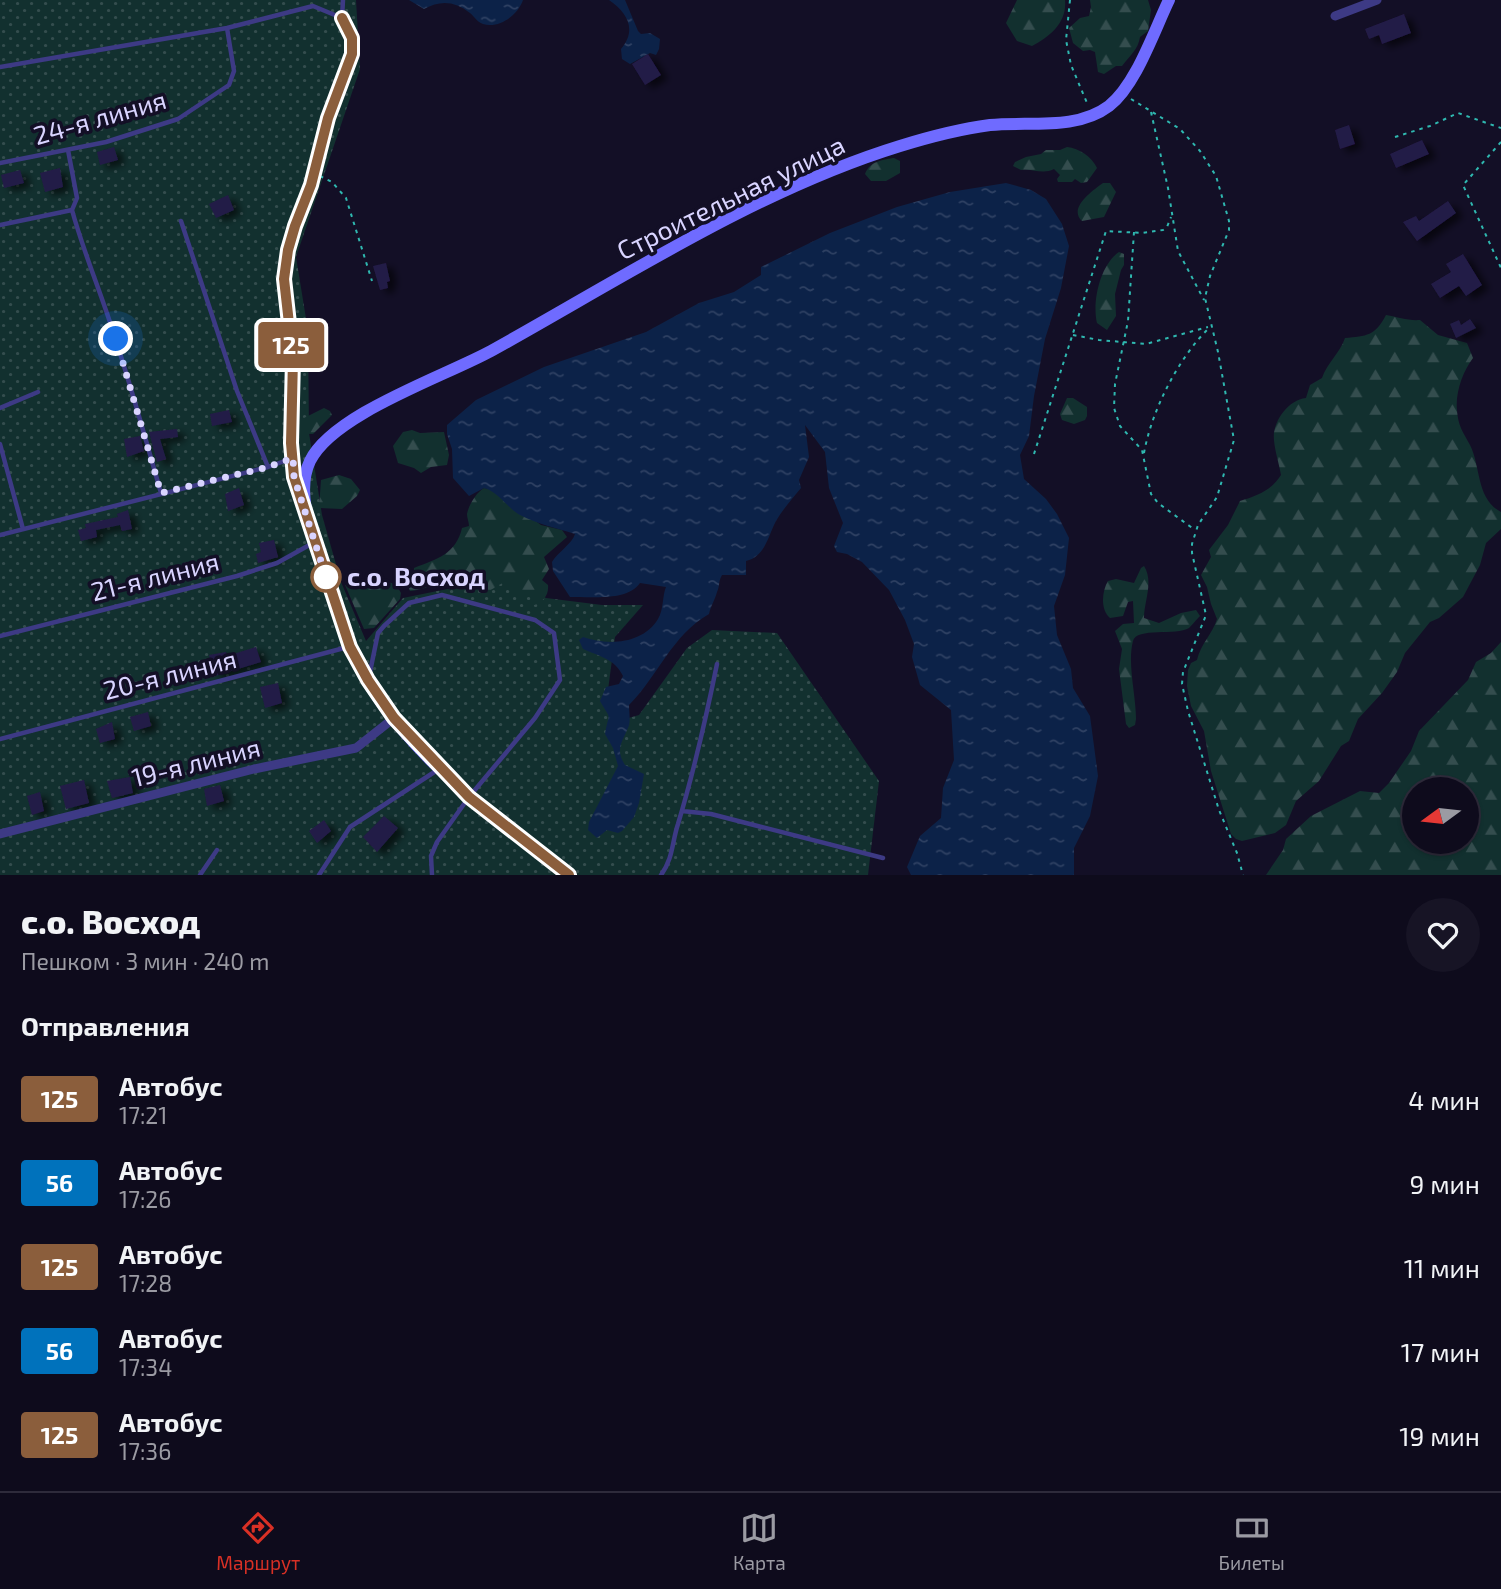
<!DOCTYPE html>
<html lang="ru">
<head>
<meta charset="utf-8">
<style>
	body { margin:0; font-family:"Exo 2",sans-serif; background:#171425; color:#f1f3f6; height:100vh; display:flex; flex-direction:column; font-size:26px; white-space:nowrap }
	* { box-sizing:border-box; margin:0 }
	p { font-size:23px; color:#9b9ba3 }
	.icon { flex:none; width:38px; height:38px; fill:none; stroke:currentColor; stroke-width:2; stroke-linecap:round; stroke-linejoin:round }
	.map { position:relative; height:875px; overflow:hidden }
	.details { display:flex; flex-direction:column; background:#0e0b1c; flex:1 }
	.details>* { flex:none }
	.badge { padding:0 14px; border-radius:5px; font-size:24px; line-height:46px }
	.needle { width:46px; rotate:255deg }
	.tools { position:absolute; left:1402px; top:777px; display:grid; gap:14px }
	.tools a { display:grid; place-items:center; width:77px; height:77px; border-radius:50%; background:#0e0b1c; box-shadow:0 2px 5px #0004,0 0 0 2px #2e2b3b; font-size:35px }
	.you { position:absolute; width:35px; height:35px; margin:-18px; border:5px solid #fff; border-radius:50%; background:#1a73e8; box-shadow:0 0 0 10px #1a73e833 }
	.map>.badge { position:absolute; translate:-50% -50%; box-shadow:0 0 0 4px #fff }
	h2 { padding:0 21px; font-size:26px; line-height:63px }
	.round { display:grid; place-items:center; flex:none; width:74px; height:74px; border-radius:37px; background:#171425 }
	.headline { display:flex; align-items:center; justify-content:space-between; height:119px; padding:0 21px }
	h1 { font-size:33px; font-weight:800; line-height:52px }
	ul { padding:0; list-style:none }
	li { display:flex; align-items:center; gap:21px; height:84px; padding:0 21px }
	li div { flex:1 }
	li b { display:block; font-size:26px }
	li em { font-style:normal }
	li .badge { min-width:77px; font-weight:700; text-align:center }
	.menu { display:flex; justify-content:space-around; align-items:center; height:98px; border-top:2px solid #2e2b3b; background:#0e0b1c; font-size:19px; color:#9b9ba3 }
	.menu a { display:grid; justify-items:center; gap:4px }
	.menu .selected { color:#d93025 }
	.map>svg:first-child { display:block }
	.grass { fill:url(#grass-dots) }
	.forest { fill:url(#forest-firs); fill-rule:evenodd }
	.water { fill:url(#water-ripples) }
	.building { fill:#241b47; filter:url(#shadow) }
	.lines { fill:none; stroke-linecap:round; stroke-linejoin:round }
	.path { stroke:#2fb8b0; stroke-width:2; stroke-dasharray:3.5 5; stroke-linecap:butt }
	.lane { stroke:#3d3a85; stroke-width:4.5 }
	.street { stroke:#3d3a85; stroke-width:9 }
	.secondary { stroke:#6f6bff; stroke-width:12 }
	.line-casing { stroke:#fff; stroke-width:16 }
	.line { stroke:#8b5e3c; stroke-width:10 }
	.walk { stroke:#d9d4ff; stroke-width:7; stroke-dasharray:0 12.6 }
	.stop-dot { fill:#fff; stroke:#8b5e3c; stroke-width:3.5 }
	.labels { text-anchor:middle; stroke-width:7; stroke-linejoin:round; paint-order:stroke }
	.street-label { font-size:26px; fill:#d9d4ff; stroke:#130f26 }
	.stop-label { font-size:26px; font-weight:bold; fill:#d9d4ff; stroke:#130f26; text-anchor:start }
</style>
</head>
<body>
<div class="map">
<svg width="1501" height="875" viewBox="0 0 1501 875">
	<defs>
		<pattern id="grass-dots" width="8" height="8" patternUnits="userSpaceOnUse" patternTransform="scale(1.75)"><rect width="8" height="8" fill="#12302f"/><path d="M2 2h.1M6 6h.1" fill="none" stroke="#344d4e" stroke-width="1.8" stroke-linecap="round"/></pattern>
		<pattern id="forest-firs" width="22" height="20" patternUnits="userSpaceOnUse" patternTransform="scale(1.75)"><rect width="22" height="20" fill="#12302f"/><path d="M5 1l3.5 6h-7zM16 11l3.5 6h-7z" fill="#344d4e"/></pattern>
		<pattern id="water-ripples" width="26" height="14" patternUnits="userSpaceOnUse" patternTransform="scale(1.75)"><rect width="26" height="14" fill="#0c2248"/><path d="M2 4q2-2 4 0t4 0M15 11q2-2 4 0t4 0" fill="none" stroke="#2f4163"/></pattern>
		<filter id="shadow"><feDropShadow dx="7" dy="4" stdDeviation="3.5" flood-color="#0009"/></filter>
	</defs>
	<rect width="100%" height="100%" fill="#130f26"/>
	<path class="grass" d="M0,0H356L360,69L296,257L308,331L309,433L322,515L341,582L366,641L403,598L472,584L500,571L546,598L602,605H643L615,637L608,690L611,723L639,715L687,648L712,630L777,633L879,781L868,875H0Z"/>
	<path class="forest" d="M1017,0H1065C1067,23 1050,36 1032,46L1017,41L1006,23Z
		M1090,0H1148L1151,10L1148,31L1140,37C1138,50 1130,55 1122,66H1116L1104,74L1098,72L1095,52L1090,50L1083,51L1073,43L1069,28L1080,18L1089,16L1091,7Z
		M1067,147C1079,148 1092,157 1097,168L1087,182L1081,183L1075,179L1072,182H1058L1057,179L1060,175L1054,169C1042,175 1033,168 1021,170L1013,166L1015,162L1026,157L1041,154L1046,150H1060Z
		M894,158L900,161V173L886,181H871L865,174C870,161 882,160 894,158Z
		M1103,183H1110L1116,192L1104,217L1082,221C1068,208 1092,191 1103,183Z
		M1119,252L1124,254V265L1121,270L1115,294L1116,316L1107,330L1097,323C1092,302 1100,265 1119,252Z
		M1386,315C1398,317 1408,321 1420,320L1438,335L1467,343L1473,358C1463,371 1455,393 1457,410C1458,426 1463,432 1470,445C1481,467 1476,499 1501,512V529L1486,543L1480,565L1463,597L1439,618L1430,622L1405,653L1397,672L1382,693L1358,719L1349,741L1341,746L1319,781L1296,801L1286,825L1275,833L1242,841L1236,839L1231,834L1211,771L1204,731L1191,706L1187,686L1188,670L1191,663L1197,660C1201,643 1212,635 1217,619L1211,604L1207,587L1201,575L1211,557L1209,550L1228,525L1240,501C1257,496 1272,490 1281,475C1279,463 1275,452 1274,440C1272,422 1288,400 1306,398L1310,385L1322,378C1327,363 1340,353 1345,338C1367,336 1375,336 1386,315Z
		M1067,398H1073L1087,407V416L1085,420L1074,424L1062,420L1060,414Z
		M324,408L330,411L332,415L313,434C305,434 302,433 299,426L304,418Z
		M412,430L420,433L444,432L449,455L447,465L431,467L421,473L414,468L398,463L393,446L403,432Z
		M339,475L351,479L360,490L357,496L342,509L319,508L321,480Z
		M484,488L493,490L541,525L562,530L567,537L544,557L549,569L542,580L548,585C549,595 543,602 534,605L529,595L516,594L504,582L484,594L479,588L460,586L451,575C442,576 442,580 435,584C429,587 417,591 410,591L405,579L414,577V568C437,559 456,554 462,528L469,526C469,522 467,518 467,514C469,504 477,492 484,488Z
		M1144,566C1154,582 1144,601 1144,618L1159,623L1181,613L1196,610L1200,616C1197,619 1192,625 1189,628C1176,636 1136,627 1133,641C1127,663 1136,695 1136,719L1135,725L1129,728L1126,724L1119,669L1122,649L1115,631L1123,624L1134,623L1133,601L1128,602L1123,616L1110,618C1100,609 1102,591 1108,581L1116,579L1134,583L1141,568Z
		M358,581C374,589 391,572 401,593L400,599L374,628L364,629L345,585Z
		M1501,642V875H1266L1283,850L1286,839L1311,816L1360,791L1379,793L1389,783L1411,751L1419,731L1468,680L1476,662L1491,653ZM1414,789H1466V842H1414Z"/>
	<path class="water" d="M409,0H523C518,15 499,29 483,24C477,22 475,17 470,13C455,1 440,0 424,9Z
		M609,0H625L638,31L641,34L650,33L660,39L659,49L656,55L650,53L630,64L622,59L621,49C637,30 628,13 609,0Z
		M1006,183L1031,190L1046,199L1062,224L1069,246L1061,288L1045,339L1034,396L1029,436L1020,455L1024,479L1046,499L1057,514L1069,538L1065,575L1054,606L1057,635L1071,669L1073,688L1090,716L1098,776L1090,816L1074,848V875H911L907,867L920,836L941,818L943,788L954,760L951,710L920,685L912,657L914,644L905,620L889,590L862,562L847,554L837,552L834,546L843,523L829,488L825,452L805,425L809,457L799,480L801,488C792,499 783,509 776,521C768,536 765,557 746,561V575H722C718,582 720,586 717,592C715,600 711,605 709,614C672,635 658,676 629,705C629,712 631,722 628,728C622,742 615,750 625,765L644,774L639,803L634,817L622,831L618,833L607,830L597,838L588,830L589,822L618,766L613,748L605,734C609,710 612,722 600,701L606,687L619,684L623,676C615,659 599,656 583,649L579,640L583,637C608,646 643,644 658,619C664,609 662,597 666,587L640,583C626,602 592,596 570,597L553,571L552,562C558,552 572,544 575,534C556,528 538,524 520,515C507,508 499,492 484,488L469,496L453,478L452,449L447,434V425L476,400L544,367L646,332L699,303L734,292L761,275V267L830,233L897,207L950,192Z"/>
	<path class="building" d="M1404,14L1411,33L1382,44L1379,35L1369,39L1365,29Z
		M648,54L661,75L645,85L632,64Z
		M1349,125L1355,144L1340,149L1335,130Z
		M1422,140L1429,154L1396,168L1390,154Z
		M114,147L118,160L100,165L97,152Z
		M60,168L63,187L45,192L40,173Z
		M20,170L24,183L4,188L1,175Z
		M228,195L234,210L216,218L209,204Z
		M1448,201L1456,213L1417,241L1403,222L1416,216L1419,221Z
		M1463,254L1482,285L1466,296L1459,286L1440,298L1431,284L1451,272L1446,264Z
		M386,263L390,281L387,282L388,288L380,290L373,266Z
		M1470,319L1476,328L1456,338L1450,324L1459,320L1461,325Z
		M229,410L232,422L212,426L210,414Z
		M177,429L178,437L160,439L166,459L157,462L149,432Z
		M140,436L144,451L127,457L124,439Z
		M239,488L244,505L228,511L225,494Z
		M128,510L132,529L122,531L120,525L96,530L97,537L81,541L78,530L86,528L85,524L118,517L117,514Z
		M274,540L278,557L258,563L256,554L261,552L259,543Z
		M256,647L261,662L215,676L209,655L226,652L227,656Z
		M278,683L282,703L265,708L260,687Z
		M148,712L151,726L134,731L130,717Z
		M112,722L115,739L100,743L96,729Z
		M130,777L133,793L112,798L107,781Z
		M84,780L89,803L66,809L60,786Z
		M220,785L224,801L207,806L204,789Z
		M40,792L44,811L32,815L27,796Z
		M384,816L398,828L377,852L363,837Z
		M324,820L331,831L317,843L309,831Z"/>
	<g class="lines">
		<path class="path" d="M1070,0L1066,40L1071,65L1087,103
			M1131,99L1180,129L1200,151L1216,176L1229,221V230L1210,276L1205,298L1218,352L1234,440L1217,497L1198,525L1192,544V553L1206,615L1183,672L1182,684L1188,711L1219,810L1237,853L1243,875
			M1151,112L1168,188L1178,251L1204,300
			M1395,137L1430,126L1458,113L1501,128
			M1501,142L1463,185L1501,268
			M320,176L332,182L346,198L372,281
			M1134,232L1128,321L1115,384L1114,408L1120,426L1142,450L1151,494L1158,503L1195,530
			M1073,335L1099,340L1146,344L1208,327
			M1144,453C1152,409 1179,357 1210,327
			M1034,454L1106,231L1142,233L1163,230L1167,227L1171,217"/>
		<path class="lane" d="M342,18L343,0
			M0,67L227,28L313,6L342,18
			M0,163L106,142L178,119L229,85L234,71L227,28
			M72,210C84,254 102,295 115,338C132,389 146,441 161,493
			M181,221L237,391L268,467
			M0,225L72,210L77,198L68,150
			M0,408L38,392
			M0,444L23,529
			M299,492L294,477L291,443L293,417L291,385L293,359L284,279L288,250L295,226L311,185L328,118L352,54V38L342,18
			M0,535L268,467L293,458
			M0,636L237,576L277,563L313,543
			M369,677L378,633L384,626L409,603L442,595L535,620L554,633L560,680L535,718L469,797L437,842L431,856L432,875
			M0,739L348,647
			M682,811L711,814L883,858
			M200,875L217,850
			M319,875L350,827L439,769
			M661,875C673,859 672,842 678,824C694,771 706,718 717,664"/>
		<path class="street" d="M1335,16L1377,0
			M0,834L254,769L356,748L394,718"/>
		<path class="secondary" d="M569,875C488,812 390,743 349,645C339,619 331,592 322,565C312,535 295,492 310,461C333,414 443,377 491,351C621,279 757,190 900,146C929,137 960,129 990,125C1028,121 1076,131 1109,106C1136,85 1154,31 1169,0"/>
	</g>
	<g class="lines">
		<g class="line-casing">
			<path id="line" d="M342,18L352,38V54L328,118L311,185L295,226L288,250L284,279L293,359L291,443L294,477L350,647L368,680L394,718L469,797L569,875"/>
		</g>
		<use href="#line" class="line"/>
		<path class="walk" d="M116,339L161,493L268,467L293,458L294,477L326,577"/>
	</g>
	<circle class="stop-dot" cx="326" cy="577" r="14"/>
	<g class="labels">
		<g class="street-label">
			<text transform="translate(100 118) rotate(-16)" y="9">24-я линия</text>
			<text transform="translate(731 198) rotate(-26)" y="9">Строительная улица</text>
			<text transform="translate(155 577) rotate(-14)" y="9">21-я линия</text>
			<text transform="translate(170 675) rotate(-14)" y="9">20-я линия</text>
			<text transform="translate(196 763) rotate(-14)" y="9">19-я линия</text>
		</g>
		<g class="stop-label">
			<text x="347" y="586">с.о. Восход</text>
		</g>
	</g>
</svg>
<div class="tools">
<a><svg class="needle" viewBox="-14 -14 28 28"><path d="M0-13l5 13h-10z" fill="#e53935"/><path d="M0 13l5-13h-10z" fill="#9b9ba3"/></svg></a>
</div>
<div class="you" style="left:116px;top:339px"></div>
<b class="badge" style="left:291px;top:345px;background:#8b5e3c;color:#fff">125</b>
</div>
<section class="details">
<div class="headline"><div><h1>с.о. Восход</h1><p>Пешком · 3 мин · 240 m</p></div><a class="round"><svg class="icon" aria-label="heart" viewBox="0 0 24 24"><path d="M12 20l-8-8c-3-5 5-10 8-4 3-6 11-1 8 4z"/></svg></a></div>
<h2>Отправления</h2>
<ul>
<li><span class="badge" style="background:#8b5e3c;color:#fff">125</span><div><b>Автобус</b><p>17:21</p></div><em>4 мин</em></li>
<li><span class="badge" style="background:#0072bc;color:#fff">56</span><div><b>Автобус</b><p>17:26</p></div><em>9 мин</em></li>
<li><span class="badge" style="background:#8b5e3c;color:#fff">125</span><div><b>Автобус</b><p>17:28</p></div><em>11 мин</em></li>
<li><span class="badge" style="background:#0072bc;color:#fff">56</span><div><b>Автобус</b><p>17:34</p></div><em>17 мин</em></li>
<li><span class="badge" style="background:#8b5e3c;color:#fff">125</span><div><b>Автобус</b><p>17:36</p></div><em>19 мин</em></li>
</ul>
</section>
<nav class="menu">
<a class="selected"><svg class="icon" aria-label="directions" viewBox="0 0 24 24"><path d="M12 3l9 9-9 9-9-9zM9 14v-3h6M13 9l2 2-2 2"/></svg>Маршрут</a>
<a><svg class="icon" aria-label="map" viewBox="0 0 24 24"><path d="M3 6l6-2 6 2 6-2v14l-6 2-6-2-6 2zM9 4v14M15 6v14"/></svg>Карта</a>
<a><svg class="icon" aria-label="tickets" viewBox="0 0 24 24"><path d="M3 7h18v10H3zM15 7v10"/></svg>Билеты</a>
</nav>
</body>
</html>
